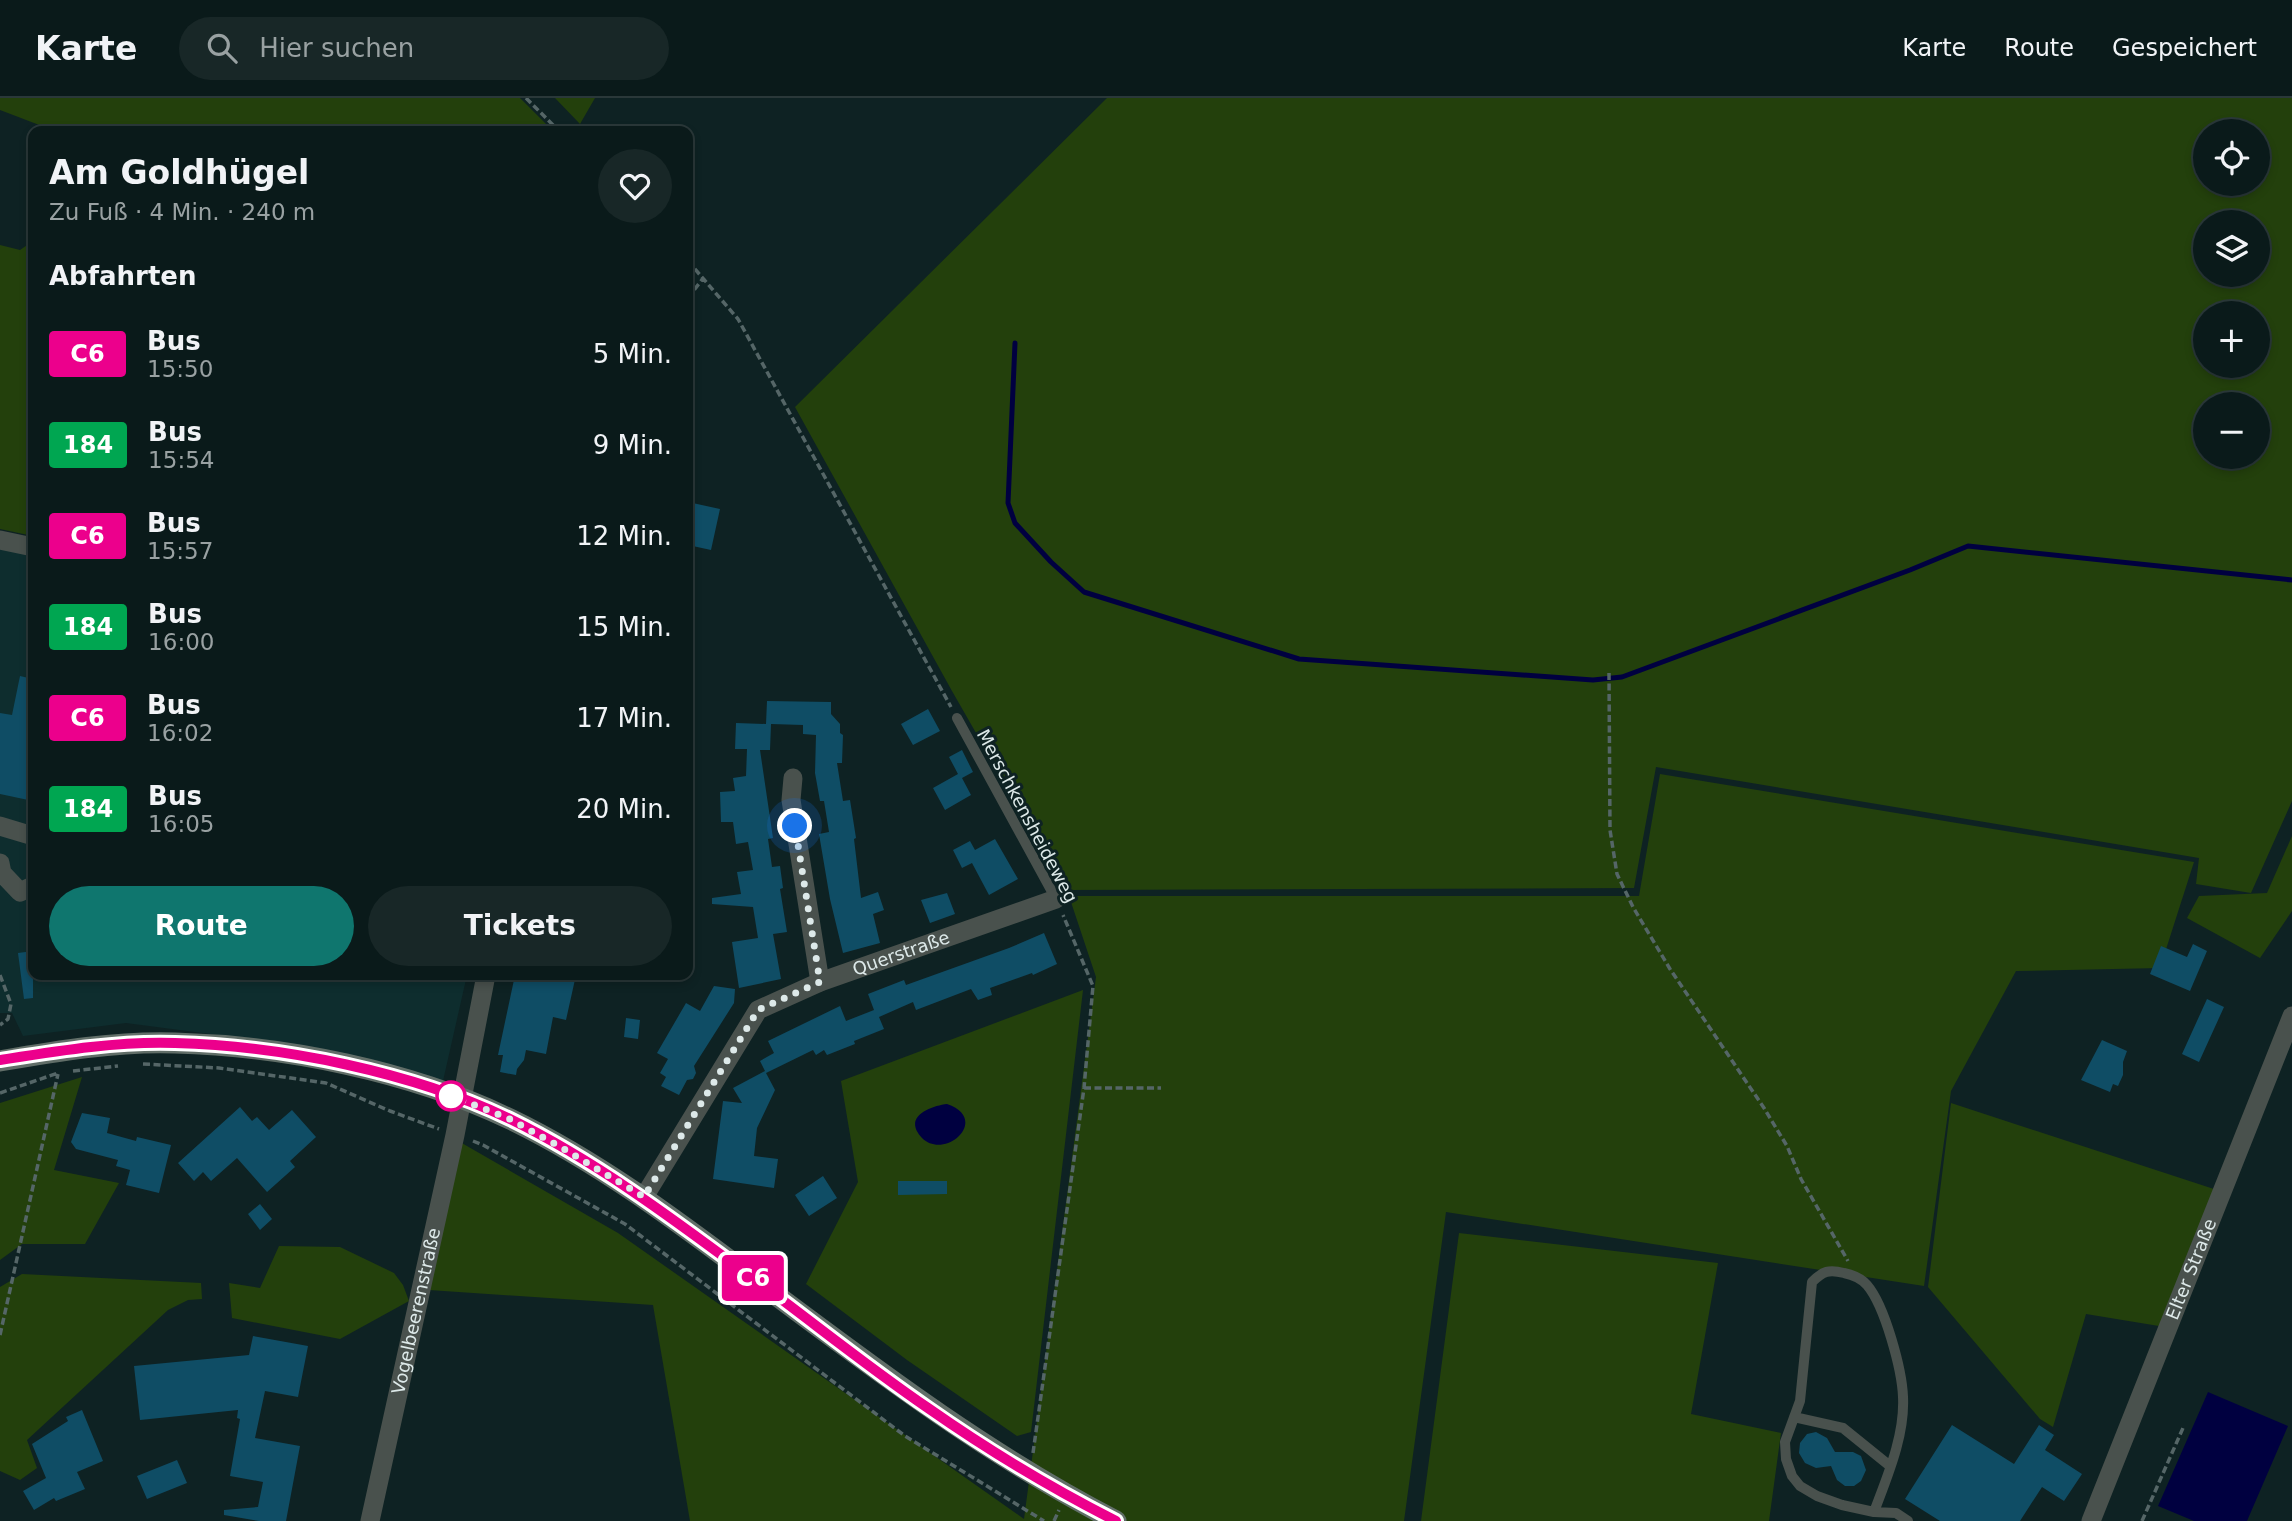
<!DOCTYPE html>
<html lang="de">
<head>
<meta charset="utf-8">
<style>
	body { margin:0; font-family:"DejaVu Sans",sans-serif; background:#182727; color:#f1f3f6; height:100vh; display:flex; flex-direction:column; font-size:26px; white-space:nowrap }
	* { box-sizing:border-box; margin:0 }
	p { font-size:23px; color:#99a1a2 }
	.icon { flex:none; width:38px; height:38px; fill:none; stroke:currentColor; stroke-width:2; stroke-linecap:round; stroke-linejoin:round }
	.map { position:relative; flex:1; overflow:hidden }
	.side { position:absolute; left:28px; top:28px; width:665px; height:854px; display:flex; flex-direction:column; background:#0a1a1a; border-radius:14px; box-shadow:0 4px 10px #0003,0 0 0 2px #2a3839 }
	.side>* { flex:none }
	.badge { padding:0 14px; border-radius:5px; font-size:24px; line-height:46px }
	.fabs { position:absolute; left:2193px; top:21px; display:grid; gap:14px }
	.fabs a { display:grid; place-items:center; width:77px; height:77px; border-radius:50%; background:#0a1a1a; box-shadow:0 4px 10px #0003,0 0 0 2px #2a3839; font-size:35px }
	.you { position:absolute; width:35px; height:35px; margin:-18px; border:5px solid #fff; border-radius:50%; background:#1a73e8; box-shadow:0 0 0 10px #1a73e833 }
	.map>.badge { position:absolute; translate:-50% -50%; box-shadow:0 0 0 4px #fff }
	h2 { padding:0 21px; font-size:26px; line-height:63px }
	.round { display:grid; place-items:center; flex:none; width:74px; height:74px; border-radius:37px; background:#182727 }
	.headline { display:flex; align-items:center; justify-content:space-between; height:119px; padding:0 21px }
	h1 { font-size:33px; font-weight:600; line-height:52px }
	.primary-button { display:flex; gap:14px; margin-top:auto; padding:14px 21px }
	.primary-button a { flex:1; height:80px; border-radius:42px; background:#0f766e; color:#fff; font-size:28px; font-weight:600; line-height:80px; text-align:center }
	.primary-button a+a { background:#182727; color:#f1f3f6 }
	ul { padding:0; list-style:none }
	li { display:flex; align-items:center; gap:21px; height:91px; padding:0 21px }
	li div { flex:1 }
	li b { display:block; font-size:26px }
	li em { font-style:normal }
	li .badge { min-width:77px; font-weight:700; text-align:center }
	header { display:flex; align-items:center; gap:42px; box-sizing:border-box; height:98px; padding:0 35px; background:#0a1a1a; border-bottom:2px solid #2a3839 }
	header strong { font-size:33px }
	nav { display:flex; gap:38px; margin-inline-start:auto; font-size:24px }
	.search { width:490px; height:63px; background:#182727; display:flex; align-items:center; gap:18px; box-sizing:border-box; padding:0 24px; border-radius:38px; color:#99a1a2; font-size:26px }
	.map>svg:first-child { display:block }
	.built { fill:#0e2d2e }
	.green { fill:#23400c; fill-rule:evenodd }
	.water { fill:#000040 }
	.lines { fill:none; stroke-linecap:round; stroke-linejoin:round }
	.stream { stroke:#000040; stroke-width:5 }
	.building { fill:#0f4d65 }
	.path { stroke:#556667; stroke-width:3.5; stroke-dasharray:7 3.5; stroke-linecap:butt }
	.service { stroke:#49514d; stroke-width:10 }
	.minor { stroke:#49514d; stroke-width:19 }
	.secondary { stroke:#616e68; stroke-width:21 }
	.line-casing { stroke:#fff; stroke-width:16 }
	.line { stroke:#ec008c; stroke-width:10 }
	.walk { stroke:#dde9e9; stroke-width:7; stroke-dasharray:0 12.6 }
	.stop-dot { fill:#fff; stroke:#ec008c; stroke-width:3.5 }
	.labels { text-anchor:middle; stroke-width:6; stroke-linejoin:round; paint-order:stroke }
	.street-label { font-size:18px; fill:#dde9e9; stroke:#0e2223 }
</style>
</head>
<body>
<header>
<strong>Karte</strong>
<div class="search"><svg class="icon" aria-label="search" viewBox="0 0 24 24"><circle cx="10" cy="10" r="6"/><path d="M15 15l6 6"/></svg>Hier suchen</div>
<nav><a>Karte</a><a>Route</a><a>Gespeichert</a></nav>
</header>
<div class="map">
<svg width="2292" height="1423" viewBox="0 0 2292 1423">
	<rect width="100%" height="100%" fill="#0e2223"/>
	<path class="built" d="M0,447L33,454V877H467L443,983L294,947L126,925L23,938L12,915H0Z"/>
	<path class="green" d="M0,0H520L553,33H55L0,12Z
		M555,0H595L580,26Z
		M1107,0H2292V703L2251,795L2196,786L2199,760L1656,669L1634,790L1066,792L952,593L795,309ZM2258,33V86H2205V33ZM2258,124V177H2205V124ZM2205,215H2258V268H2205ZM2258,306V359H2205V306Z
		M33,143V438L0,431V147L20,152Z
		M1660,676L2194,764L2160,870L2016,873L1951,993L1924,1188L1446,1114L1404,1423H690L653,1207L429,1192L460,1044L618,1135L1024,1421L1096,879L1069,798H1639Z
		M2292,738V813L2260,860L2187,820L2199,798L2267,795Z
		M1083,892L1031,1334L1017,1338L907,1262L806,1186L858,1084L841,983Z
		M82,979L54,1072L119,1085L85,1146H22L0,1162V1005Z
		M1951,1005L2220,1093L2165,1229L2086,1216L2053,1329L2040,1321L1928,1189Z
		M1459,1135L1718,1165L1691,1316L1781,1335L1769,1423H1421Z
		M279,1148L340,1149L394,1175L403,1187L409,1203L340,1241L232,1220L229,1185L260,1190Z
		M22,1176L201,1185L202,1201L188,1202L168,1212L27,1342L37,1370L20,1382L0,1373V1189Z"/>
	<path class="water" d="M947,1006C991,1021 945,1063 922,1040C902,1019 930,1008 947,1006Z
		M2208,1294L2288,1328L2247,1423H2194L2158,1408Z"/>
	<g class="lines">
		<path class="stream" d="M1015,245L1008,405L1015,425L1051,464L1084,494L1299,561L1593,582L1622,579L1910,472L1968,448L2292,482"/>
	</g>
	<path class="building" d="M688,404L720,411L711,452L688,447Z
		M20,578L33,581V703L0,696V615L12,617Z
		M767,603L831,604V616L840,626V635L843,637L842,665H837L843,703L850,702L856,740L854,741L861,800L878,794L884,812L873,816L880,845L843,855L830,801L819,736L829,734L824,703H820L815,675L816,637L803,636V627L771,626L770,652H760L773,740L768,741L772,769L780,768L783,790L780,791L787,834L773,836L781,881L739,890L732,844L758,840L753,809L712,806V800L741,796L737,774L753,772L748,744L736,746L733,724H721L720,694L735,693L733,680L746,678L747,651H735L736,625L766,626Z
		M928,611L940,633L913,647L901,626Z
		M962,652L973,674L962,680L971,697L945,712L933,690L958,676L949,659Z
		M995,741L1018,781L989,797L972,765L962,770L953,752L970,743L975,752Z
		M947,795L955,816L930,825L921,802Z
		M1044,835L1057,866L1033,877L1032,875L990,890L992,897L978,902L971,891L916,912L913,904L879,919L884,931L854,943L855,946L827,957L824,952L816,957L813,952L766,975L775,992L757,1030L754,1058L778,1061L774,1090L713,1081L723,1003L742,1005L733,990L765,973L760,963L774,955L768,943L840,908L846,923L874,912L868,896L904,882L906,887L1009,850Z
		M2193,846L2207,853L2190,893L2150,876L2161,848L2187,859Z
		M33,853V900L24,901L18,855Z
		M515,877H576L566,922L553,919L546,956L526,952L524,962L517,971L516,977L500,974L503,957H498Z
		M714,888L735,891L734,905L694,968L696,975L693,981L687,982L679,997L661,988L666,979L660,975L668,961L657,955L686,905L700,913Z
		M2207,901L2224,909L2199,964L2182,956Z
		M626,920L640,922L638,941L624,939Z
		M2102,942L2127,953L2123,964V977L2118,988L2113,986L2110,994L2081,982Z
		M240,1009L252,1023L257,1019L269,1032L292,1012L316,1039L290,1063L295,1069L267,1094L237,1060L211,1083L203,1074L194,1083L178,1065Z
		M82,1015L110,1020L107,1035L136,1043L137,1039L171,1047L159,1095L126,1087L130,1072L116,1068L118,1062L76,1051L71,1044Z
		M823,1078L837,1100L809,1118L795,1097Z
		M898,1083H947V1096L898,1097Z
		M260,1106L272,1121L260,1132L248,1116Z
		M253,1238L308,1248L298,1299L265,1293L255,1340L300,1348L286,1423H259L224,1417V1412L258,1409L263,1384L230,1378L240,1321L237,1320L238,1312L140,1322L134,1268L249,1257Z
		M82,1312L103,1363L77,1374L85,1391L56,1403L54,1400L34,1412L23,1393L46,1380L32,1346L68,1323L66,1319Z
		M1952,1327L2014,1366L2039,1327L2054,1337L2045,1352L2082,1376L2064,1403L2042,1389L2020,1423H1940L1905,1401Z
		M1816,1334L1827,1340L1835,1354H1853L1861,1358L1866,1372L1861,1383L1854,1388H1845L1837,1382L1831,1368L1816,1370L1805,1365L1799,1355L1800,1345L1807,1336Z
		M177,1362L187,1385L147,1401L137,1378Z"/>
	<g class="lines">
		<path class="path" d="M526,0L559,33
			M688,163L738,221L951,609
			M688,200L704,179
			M1609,575L1610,732L1617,776L1633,809L1670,871L1764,1010L1787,1048L1801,1081L1848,1163
			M0,877L11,906L8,921L0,927
			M143,966L219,970L326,985L390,1013L439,1031
			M73,973L118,968
			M1084,990H1161
			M0,995L58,975
			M473,1043L483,1047L625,1126L905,1338L1044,1423
			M0,1237L58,976
			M1033,1355L1084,990L1093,888L1063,817
			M1054,1423L1059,1412
			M2142,1423L2183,1330"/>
		<path class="service" d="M957,620L1056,801
			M1794,1319L1843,1330L1890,1368
			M1874,1414C1887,1379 1905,1338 1903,1299C1902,1272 1885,1208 1867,1187C1861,1180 1854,1177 1844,1175C1829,1171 1823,1173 1812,1184L1800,1303L1785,1344L1786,1361L1792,1378L1800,1388L1817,1398L1842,1407L1874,1414L1896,1415L1908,1423"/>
		<g class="minor">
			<path d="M0,442L33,449"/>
			<path d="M793,680L791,702L820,884"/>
			<path d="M0,728L33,738"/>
			<path d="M0,765L2,775L20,794L33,788"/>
			<path id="s1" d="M644,1099L758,912L820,884L1056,801"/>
			<path id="s2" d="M370,1423L455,1037L486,877"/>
			<path id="s3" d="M2091,1423L2292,918"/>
		</g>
		<path class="secondary" d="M0,963C57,953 117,943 175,945C285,948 410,973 510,1021C601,1065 681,1126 761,1186C876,1272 988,1357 1116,1423"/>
	</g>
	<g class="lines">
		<g class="line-casing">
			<path id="line" d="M0,962C57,953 117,943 175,945C283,948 412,974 510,1021C608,1069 694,1137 781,1201C830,1238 878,1276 928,1310C988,1352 1051,1390 1116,1423"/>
		</g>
		<use href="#line" class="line"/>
		<path class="walk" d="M451,998L508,1020L564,1051L644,1099L758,912L820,884L795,728"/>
	</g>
	<circle class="stop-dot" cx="451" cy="998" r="14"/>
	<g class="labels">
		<g class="street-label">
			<text transform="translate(1027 718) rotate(62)" y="6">Merschkensheideweg</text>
			<text dy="6" stroke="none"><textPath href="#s1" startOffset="373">Querstraße</textPath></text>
			<text dy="6" stroke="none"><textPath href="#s3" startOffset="271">Elter Straße</textPath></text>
			<text dy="6" stroke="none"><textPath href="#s2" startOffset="215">Vogelbeerenstraße</textPath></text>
		</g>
	</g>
</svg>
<div class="fabs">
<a><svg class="icon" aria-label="locate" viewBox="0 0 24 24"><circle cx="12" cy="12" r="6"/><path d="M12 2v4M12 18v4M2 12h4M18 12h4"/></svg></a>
<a><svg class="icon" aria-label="layers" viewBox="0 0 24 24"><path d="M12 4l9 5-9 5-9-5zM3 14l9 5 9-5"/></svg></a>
<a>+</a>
<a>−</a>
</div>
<div class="you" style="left:795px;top:728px"></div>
<b class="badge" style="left:753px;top:1180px;background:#ec008c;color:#fff">C6</b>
<section class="side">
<div class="headline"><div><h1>Am Goldhügel</h1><p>Zu Fuß · 4 Min. · 240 m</p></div><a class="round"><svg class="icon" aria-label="heart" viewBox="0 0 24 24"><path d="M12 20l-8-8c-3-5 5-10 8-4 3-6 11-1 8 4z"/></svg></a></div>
<h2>Abfahrten</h2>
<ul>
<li><span class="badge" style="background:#ec008c;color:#fff">C6</span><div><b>Bus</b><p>15:50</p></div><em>5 Min.</em></li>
<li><span class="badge" style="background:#00a651;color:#fff">184</span><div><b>Bus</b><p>15:54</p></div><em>9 Min.</em></li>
<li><span class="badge" style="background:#ec008c;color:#fff">C6</span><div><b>Bus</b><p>15:57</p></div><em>12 Min.</em></li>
<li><span class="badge" style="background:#00a651;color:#fff">184</span><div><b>Bus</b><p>16:00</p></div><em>15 Min.</em></li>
<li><span class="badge" style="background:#ec008c;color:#fff">C6</span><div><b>Bus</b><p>16:02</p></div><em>17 Min.</em></li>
<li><span class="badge" style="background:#00a651;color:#fff">184</span><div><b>Bus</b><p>16:05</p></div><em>20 Min.</em></li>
</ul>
<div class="primary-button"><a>Route</a><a>Tickets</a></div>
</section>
</div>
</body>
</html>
